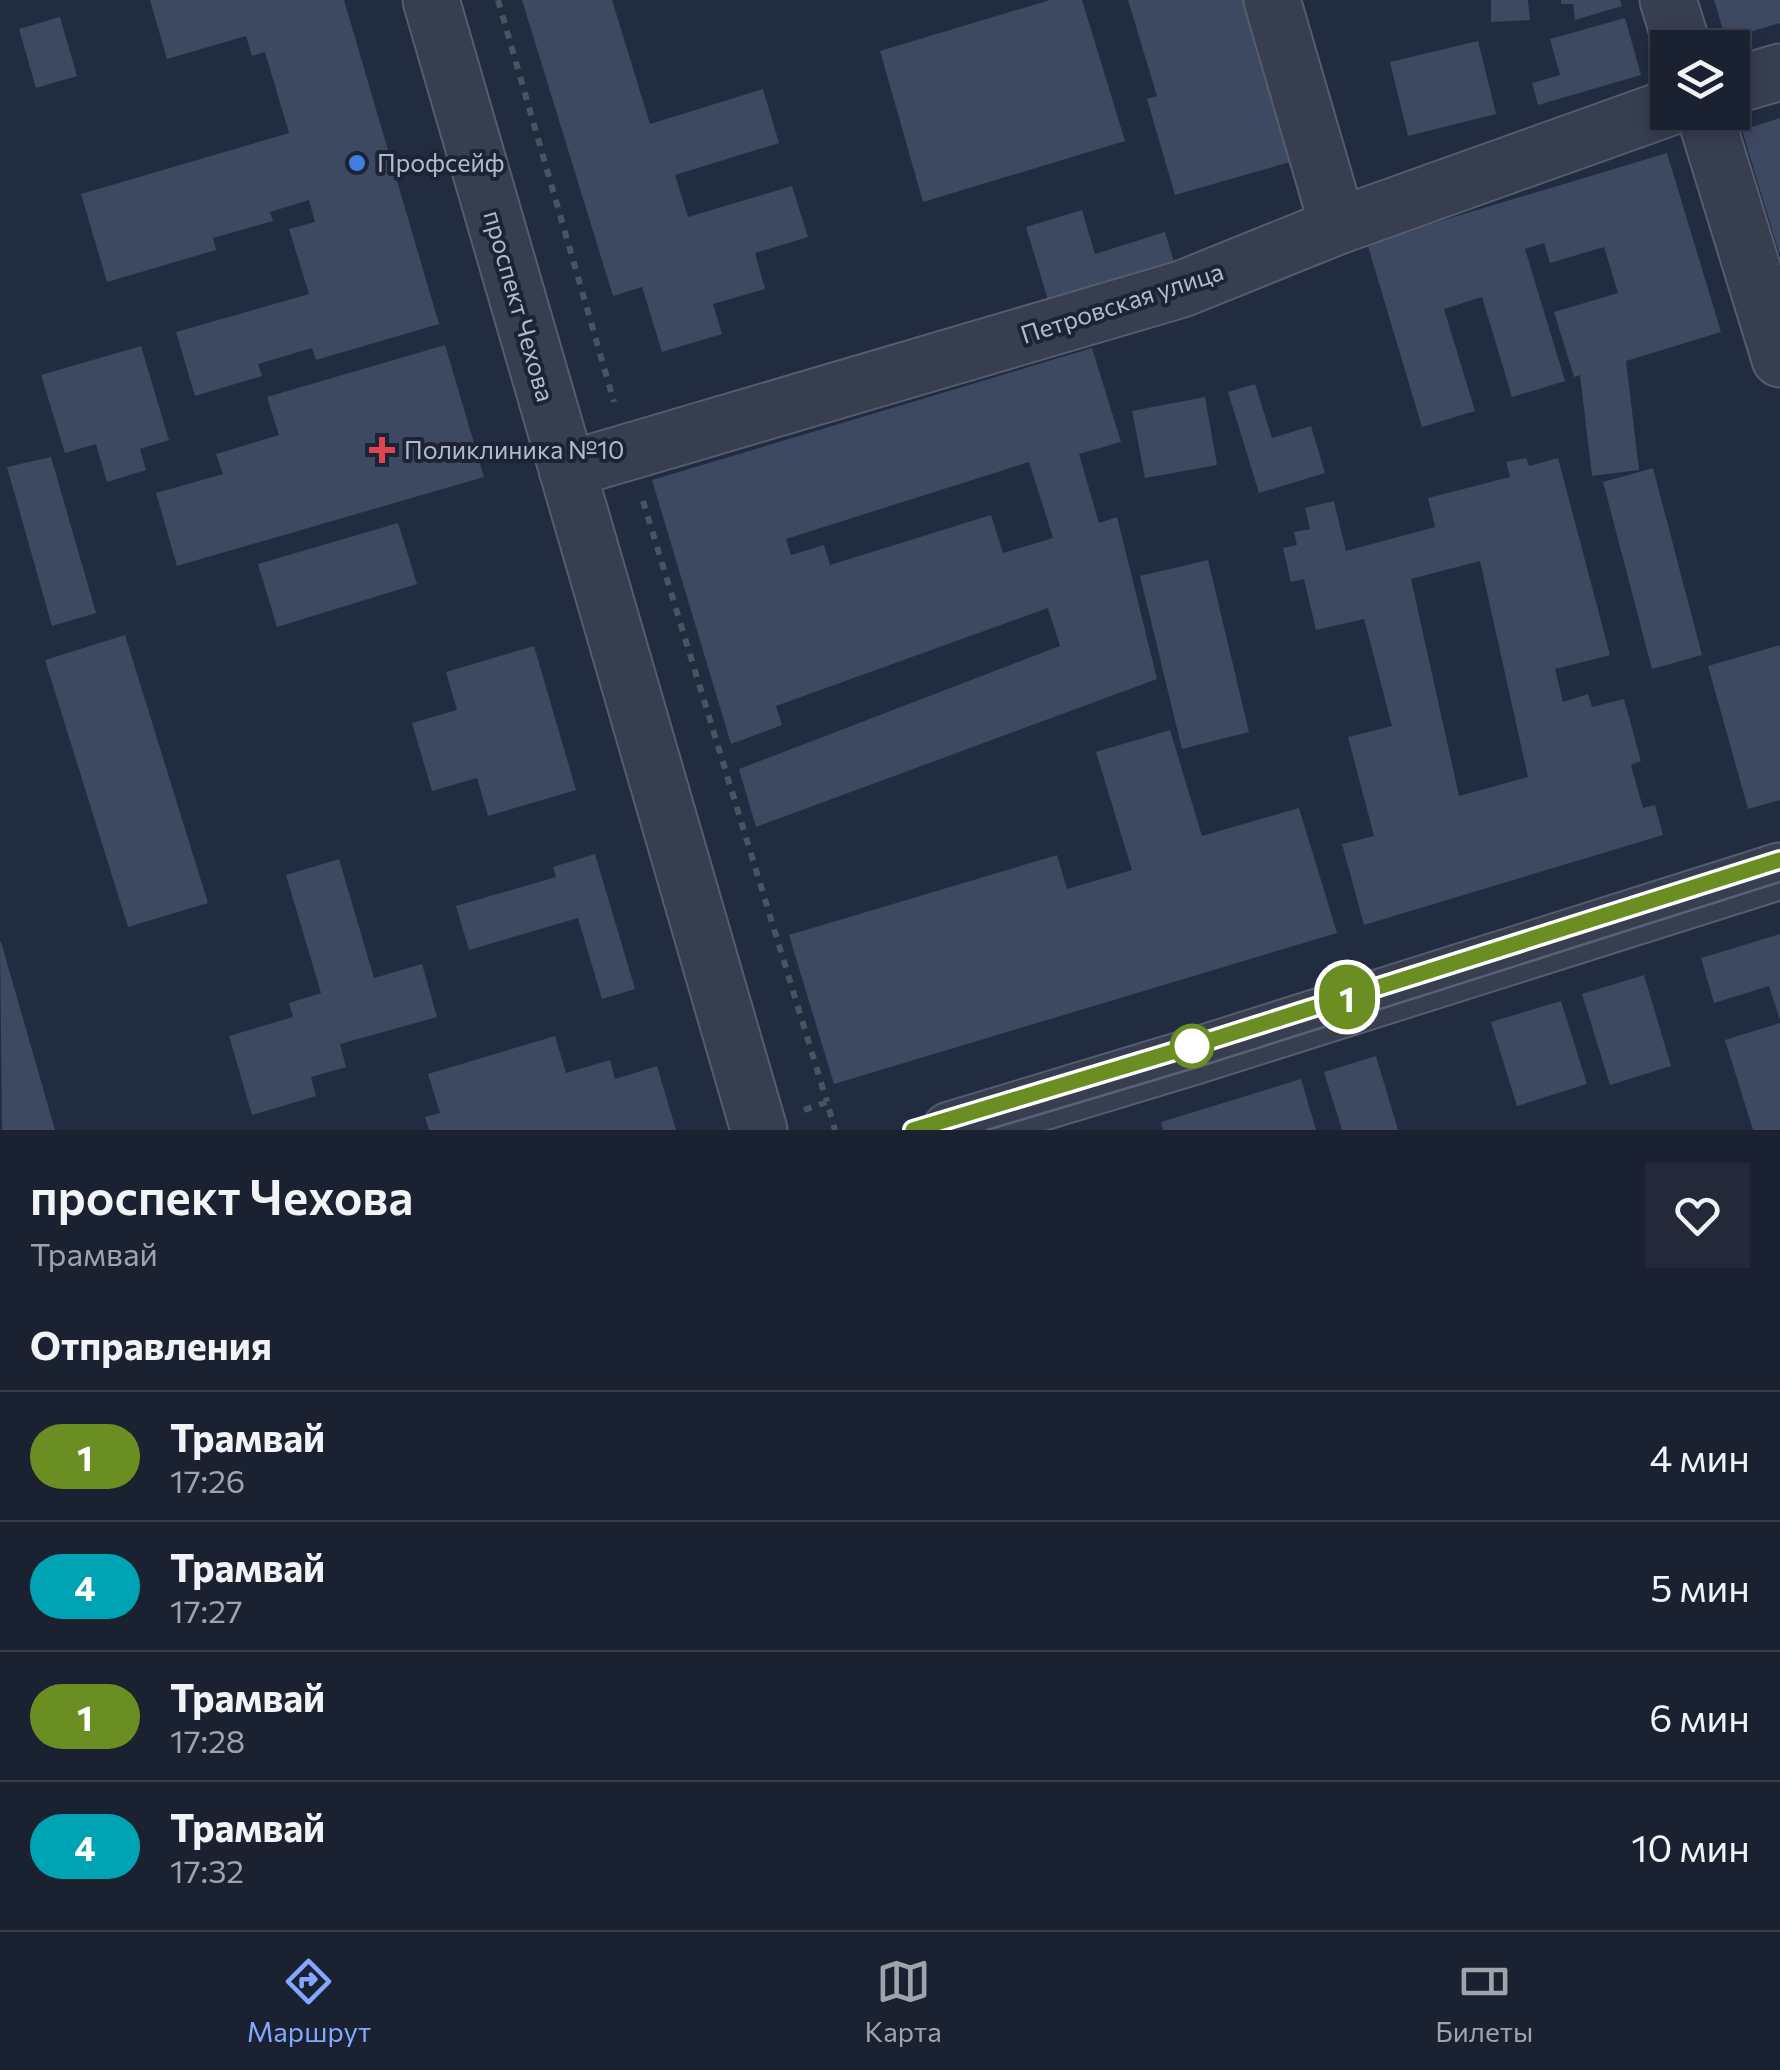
<!DOCTYPE html>
<html lang="ru">
<head>
<meta charset="utf-8">
<style>
	body { margin:0; font-family:Commissioner,sans-serif; background:#232938; color:#f1f3f6; height:100vh; display:flex; flex-direction:column; font-size:38px; white-space:nowrap }
	* { box-sizing:border-box; margin:0 }
	p { font-size:32px; color:#9fa3ab }
	.icon { flex:none; width:55px; height:55px; fill:none; stroke:currentColor; stroke-width:2; stroke-linecap:round; stroke-linejoin:round }
	.map { position:relative; height:1130px; overflow:hidden }
	.drawer { display:flex; flex-direction:column; background:#1a2130; flex:1 }
	.drawer>* { flex:none }
	.badge { padding:0 20px; border-radius:32px; font-size:35px; line-height:65px }
	.fabs { position:absolute; left:1650px; top:30px; display:grid; gap:20px }
	.fabs a { display:grid; place-items:center; width:100px; height:100px; border-radius:0px; background:#1a2130; box-shadow:0 5px 15px #0003,0 0 0 2px #383e4c; font-size:50px }
	.map>.badge { position:absolute; translate:-50% -50%; box-shadow:0 0 0 5px #fff }
	h2 { padding:0 30px; font-size:38px; line-height:90px }
	.round { display:grid; place-items:center; flex:none; width:105px; height:105px; border-radius:0px; background:#232938 }
	.headline { display:flex; align-items:center; justify-content:space-between; height:170px; padding:0 30px }
	h1 { font-size:48px; font-weight:600; line-height:75px }
	ul { padding:0; list-style:none }
	li { display:flex; align-items:center; gap:30px; height:130px; padding:0 30px; border-top:2px solid #383e4c }
	li div { flex:1 }
	li b { display:block; font-size:38px }
	li em { font-style:normal }
	li .badge { min-width:110px; font-weight:700; text-align:center }
	.tab-bar { display:flex; justify-content:space-around; align-items:center; height:140px; border-top:2px solid #383e4c; background:#1a2130; font-size:28px; color:#9fa3ab }
	.tab-bar a { display:grid; justify-items:center; gap:5px }
	.tab-bar .on { color:#83a6ff }
	.map>svg:first-child { display:block }
	.building { fill:#3d4861; fill-rule:evenodd }
	.lines { fill:none; stroke-linecap:round; stroke-linejoin:round }
	.minor-casing { stroke:#545c6e; stroke-width:59 }
	.path { stroke:#42585e; stroke-width:6; stroke-dasharray:8 8; stroke-linecap:butt }
	.minor { stroke:#363e50; stroke-width:55 }
	.tram { stroke:#586277; stroke-width:2.5 }
	.line-casing { stroke:#fff; stroke-width:22 }
	.line { stroke:#6b8e23; stroke-width:15 }
	.shop-dot { fill:#3f7fe0; stroke:#1b2335; stroke-width:4 }
	.health-dot { fill:#e0444e; stroke:#1b2335; stroke-width:4 }
	.stop-dot { fill:#fff; stroke:#6b8e23; stroke-width:5 }
	.labels { text-anchor:middle; stroke-width:8; stroke-linejoin:round; paint-order:stroke }
	.poi-label { font-size:25px; fill:#b2b9cb; stroke:#1b2335; text-anchor:start }
	.street-label { font-size:25px; fill:#b2b9cb; stroke:#1b2335 }
</style>
</head>
<body>
<div class="map">
<svg width="1780" height="1130" viewBox="0 0 1780 1130">
	<rect width="100%" height="100%" fill="#222c40"/>
	<path class="building" d="M150,0H344L439,324L316,360L312,348L258,364L262,376L195,396L176,332L309,294L289,229L315,222L309,200L270,212L273,221L213,238L216,250L107,282L81,194L289,133L265,52L252,56L246,36L167,59Z
		M522,0H612L650,124L763,89L779,143L675,175L688,217L792,186L808,237L755,253L765,289L713,304L722,334L662,352L642,287L613,296Z
		M1050,0H1082L1125,141L923,202L880,51Z
		M1128,0H1257L1304,158L1175,195L1147,99L1157,96Z
		M1491,0H1528L1530,20L1491,22Z
		M1561,0H1620L1622,6L1575,20L1573,4H1561Z
		M1714,0H1780V23L1726,39Z
		M60,17L77,76L36,88L19,29Z
		M1625,18L1641,75L1538,105L1532,83L1560,75L1550,39Z
		M1478,41L1496,114L1408,136L1390,62Z
		M1780,118V253H1779L1742,130Z
		M1667,153L1721,332L1626,361L1639,470L1592,476L1580,375L1574,377L1554,312L1618,293L1604,247L1550,263L1544,243L1525,249L1565,381L1512,397L1482,297L1444,309L1475,411L1422,427L1367,243Z
		M1082,210L1095,254L1165,232L1177,272L1051,310L1026,227Z
		M445,345L484,477L177,566L156,493L223,474L216,454L279,435L267,397Z
		M141,346L169,440L140,449L146,470L107,482L96,444L65,453L41,375Z
		M1092,348L1121,442L1079,454L1099,523L1117,517L1157,679L756,827L739,769L1060,646L1048,608L776,706L782,725L731,744L652,480ZM1029,462L1053,538L1003,553L991,515L830,565L824,545L791,555L786,539Z
		M1255,384L1272,438L1311,426L1325,473L1259,493L1228,392Z
		M1205,397L1217,465L1145,478L1132,411Z
		M51,457L96,613L52,626L7,467Z
		M1526,458L1529,466L1558,458L1610,655L1555,669L1563,702L1588,694L1592,707L1624,699L1641,761L1631,765L1643,808L1655,805L1663,835L1364,925L1342,844L1374,836L1348,737L1392,726L1364,619L1316,630L1304,579L1291,582L1283,548L1297,545L1294,532L1310,529L1305,508L1334,501L1346,551L1435,527L1428,498L1510,477L1506,462ZM1480,561L1528,777L1459,796L1411,579Z
		M1653,468L1702,655L1652,669L1603,482Z
		M398,523L417,584L277,627L258,564Z
		M1208,560L1249,732L1182,749L1140,576Z
		M125,635L208,903L128,927L45,660Z
		M1780,645V800L1748,809L1708,666Z
		M534,646L576,790L488,816L477,778L432,791L412,723L457,710L446,672Z
		M1170,730L1202,836L1299,808L1337,933L834,1084L789,935L1057,855L1067,889L1132,870L1096,752Z
		M595,854L635,989L602,999L578,918L469,950L456,906L556,877L553,867Z
		M339,859L374,978L422,964L437,1017L340,1044L346,1067L311,1077L316,1096L252,1115L229,1036L293,1017L289,1003L321,993L286,875Z
		M1780,934V1020L1769,986L1714,1003L1701,958Z
		M0,942H1L55,1130H2Z
		M1644,975L1671,1066L1610,1085L1582,994Z
		M1561,1001L1587,1084L1517,1106L1491,1022Z
		M1780,1023V1130H1753L1725,1040Z
		M555,1036L566,1073L610,1060L615,1079L657,1066L676,1130H429L425,1117L440,1113L428,1074Z
		M1376,1056L1398,1130H1342L1324,1072Z
		M1301,1079L1316,1130H1163L1161,1122Z"/>
	<g class="lines">
		<g class="minor-casing">
			<path id="minor" d="M431,0L759,1130
				M1272,0L1338,226
				M1668,0L1683,48
				M1732,86L1780,72
				M1704,112L1780,359
				M567,470L1182,289L1338,226L1668,108
				M950,1130L1195,1056L1780,871"/>
		</g>
		<path class="path" d="M498,0L614,402
			M643,501L827,1102
			M804,1110L827,1102L835,1130"/>
		<use href="#minor" class="minor"/>
		<path class="tram" d="M913,1130L1192,1046L1780,860
			M987,1130L1198,1067L1780,882"/>
	</g>
	<g class="lines">
		<g class="line-casing">
			<path id="line" d="M913,1130L1192,1046L1780,860"/>
		</g>
		<use href="#line" class="line"/>
	</g>
	<circle class="shop-dot" cx="357" cy="163" r="10"/>
	<path class="health-dot" d="M377 435h10v10h10v10h-10v10h-10v-10h-10v-10h10z"/>
	<circle class="stop-dot" cx="1192" cy="1046" r="20"/>
	<g class="labels">
		<g class="poi-label">
			<text x="377" y="172">Профсейф</text>
			<text x="404" y="459">Поликлиника №10</text>
		</g>
		<g class="street-label">
			<text transform="translate(1122 303) rotate(-18)" y="9">Петровская улица</text>
			<text transform="translate(519 306) rotate(74)" y="9">проспект Чехова</text>
		</g>
	</g>
</svg>
<div class="fabs">
<a><svg class="icon" aria-label="layers" viewBox="0 0 24 24"><path d="M12 4l9 5-9 5-9-5zM3 14l9 5 9-5"/></svg></a>
</div>
<b class="badge" style="left:1347px;top:997px;background:#6b8e23;color:#fff">1</b>
</div>
<section class="drawer">
<div class="headline"><div><h1>проспект Чехова</h1><p>Трамвай</p></div><a class="round"><svg class="icon" aria-label="heart" viewBox="0 0 24 24"><path d="M12 20l-8-8c-3-5 5-10 8-4 3-6 11-1 8 4z"/></svg></a></div>
<h2>Отправления</h2>
<ul>
<li><span class="badge" style="background:#6b8e23;color:#fff">1</span><div><b>Трамвай</b><p>17:26</p></div><em>4 мин</em></li>
<li><span class="badge" style="background:#00a3b4;color:#fff">4</span><div><b>Трамвай</b><p>17:27</p></div><em>5 мин</em></li>
<li><span class="badge" style="background:#6b8e23;color:#fff">1</span><div><b>Трамвай</b><p>17:28</p></div><em>6 мин</em></li>
<li><span class="badge" style="background:#00a3b4;color:#fff">4</span><div><b>Трамвай</b><p>17:32</p></div><em>10 мин</em></li>
</ul>
</section>
<nav class="tab-bar">
<a class="on"><svg class="icon" aria-label="directions" viewBox="0 0 24 24"><path d="M12 3l9 9-9 9-9-9zM9 14v-3h6M13 9l2 2-2 2"/></svg>Маршрут</a>
<a><svg class="icon" aria-label="map" viewBox="0 0 24 24"><path d="M3 6l6-2 6 2 6-2v14l-6 2-6-2-6 2zM9 4v14M15 6v14"/></svg>Карта</a>
<a><svg class="icon" aria-label="tickets" viewBox="0 0 24 24"><path d="M3 7h18v10H3zM15 7v10"/></svg>Билеты</a>
</nav>
</body>
</html>
